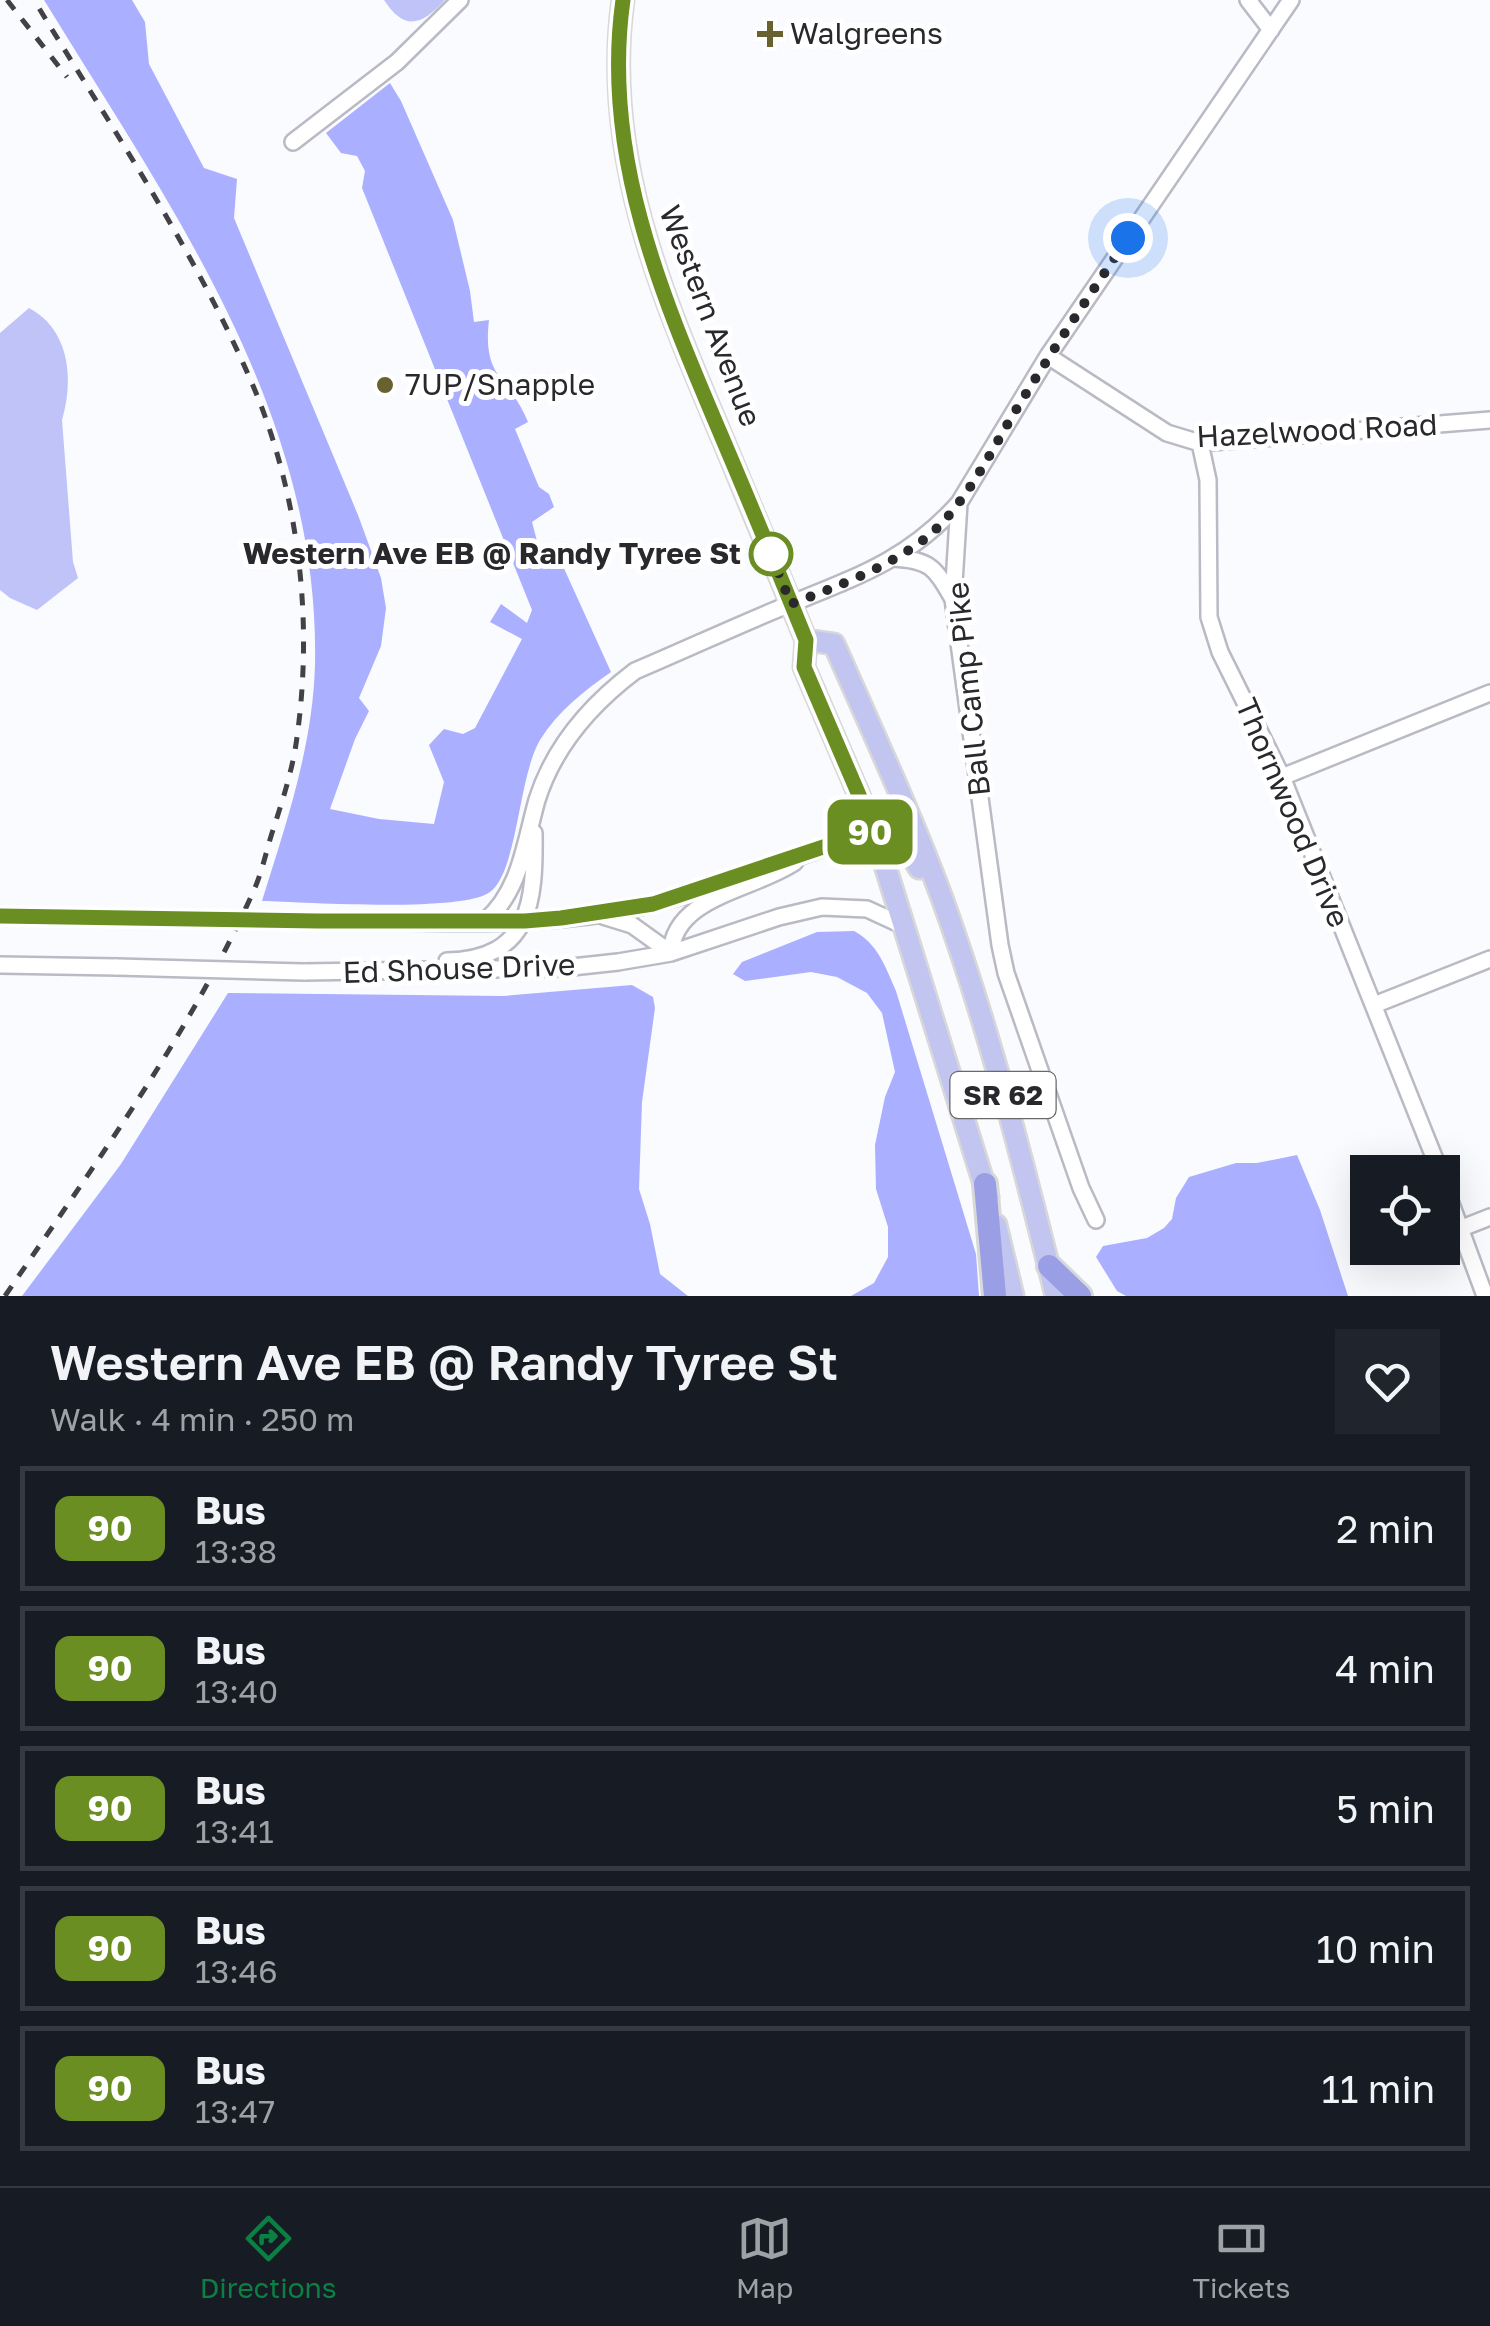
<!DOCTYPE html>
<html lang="en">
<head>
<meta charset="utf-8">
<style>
	body { margin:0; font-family:"Golos Text",sans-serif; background:#20242c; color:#f1f3f6; height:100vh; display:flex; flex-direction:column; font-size:38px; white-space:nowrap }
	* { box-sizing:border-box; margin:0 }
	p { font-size:32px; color:#9ea1a6 }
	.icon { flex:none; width:55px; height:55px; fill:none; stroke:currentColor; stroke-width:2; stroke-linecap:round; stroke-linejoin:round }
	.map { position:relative; height:1296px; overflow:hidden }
	.side { display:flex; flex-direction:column; background:#171b24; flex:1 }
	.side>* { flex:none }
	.badge { padding:0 20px; border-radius:15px; font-size:35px; line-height:65px }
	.buttons { position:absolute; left:1350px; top:1155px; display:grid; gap:20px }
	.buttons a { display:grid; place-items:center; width:110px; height:110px; border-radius:0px; background:#171b24; box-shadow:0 10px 40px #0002; font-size:50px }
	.you { position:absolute; width:50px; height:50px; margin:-25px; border:8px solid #fff; border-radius:50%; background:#1a73e8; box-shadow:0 0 0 15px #1a73e833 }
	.map>.badge { position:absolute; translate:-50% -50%; box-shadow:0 0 0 5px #fff }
	.round { display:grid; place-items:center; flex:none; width:105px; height:105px; border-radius:0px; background:#20242c }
	.headline { display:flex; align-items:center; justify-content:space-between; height:170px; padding:0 50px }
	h1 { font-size:48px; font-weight:600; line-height:75px }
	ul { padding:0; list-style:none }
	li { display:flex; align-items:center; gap:30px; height:125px; margin:0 20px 15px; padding:0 30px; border:5px solid #363941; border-radius:0px }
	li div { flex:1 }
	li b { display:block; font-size:38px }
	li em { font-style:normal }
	li .badge { min-width:110px; font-weight:700; text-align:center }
	.tabs { display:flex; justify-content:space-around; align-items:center; height:140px; border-top:2px solid #363941; background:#171b24; font-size:28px; color:#9ea1a6 }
	.tabs a { display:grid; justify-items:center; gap:5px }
	.tabs .on { color:#0b8043 }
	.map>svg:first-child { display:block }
	.green { fill:#bfc3f8 }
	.forest { fill:#aaafff }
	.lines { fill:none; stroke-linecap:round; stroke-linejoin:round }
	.minor-casing { stroke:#b9bac4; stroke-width:20 }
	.major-casing { stroke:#d8d8d9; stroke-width:25 }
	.highway-casing { stroke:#d8d8d9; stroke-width:28 }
	.minor { stroke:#fff; stroke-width:15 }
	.major { stroke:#c2c5ef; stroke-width:20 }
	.highway { stroke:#9a9ee4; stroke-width:22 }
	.rail { stroke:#424246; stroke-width:5; stroke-dasharray:12 12; stroke-linecap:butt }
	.minor-bridge-casing { stroke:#b9bac4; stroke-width:20; stroke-linecap:butt }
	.minor-bridge { stroke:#fff; stroke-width:15 }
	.line-casing { stroke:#fff; stroke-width:22 }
	.line { stroke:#6b8e23; stroke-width:15 }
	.walk { stroke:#29292d; stroke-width:10; stroke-dasharray:0 18 }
	.poi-dot { fill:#69612e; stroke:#fff; stroke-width:4 }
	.stop-dot { fill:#fff; stroke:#6b8e23; stroke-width:5 }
	.labels { text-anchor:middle; stroke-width:10; stroke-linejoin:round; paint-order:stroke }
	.shield { fill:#fff; stroke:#69696c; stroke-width:2.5 }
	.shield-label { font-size:28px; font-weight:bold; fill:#29292d }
	.poi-label { font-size:30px; fill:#29292d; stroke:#fff; text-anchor:start }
	.street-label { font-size:30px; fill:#29292d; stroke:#fff }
	.stop-label { font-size:30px; font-weight:bold; fill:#29292d; stroke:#fff; text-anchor:end }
</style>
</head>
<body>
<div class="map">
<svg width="1490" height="1296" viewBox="0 0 1490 1296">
	<rect width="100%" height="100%" fill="#fafbff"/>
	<path class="green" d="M384,0H445C422,25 405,32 384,0Z
		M29,308C70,330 74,379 62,420L73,562L78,578L37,610L10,598L0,590V333Z"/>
	<path class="forest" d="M44,0H132L145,22L149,64L204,168L237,179L234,218L358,515L381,578L386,608L381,646L359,698L369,711L355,739L330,809L379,819L434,824L444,782L429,745L444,729L463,734L475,728L522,639L490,622L501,604L527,623L532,610L362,188L365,171L357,156L341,153L326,133L390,83L401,101L453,220L470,291L474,322L489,320C482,379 509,376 528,422L515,429L539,487L549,494L554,507L532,522L541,556L562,564L611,672C584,691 558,711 540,740C518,777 518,871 490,892C462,913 303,902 262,901C286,824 313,746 315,664C320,412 170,206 44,0Z
		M854,931C878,944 885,966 896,991L976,1254L979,1296H851L874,1283L888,1257V1227L876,1189L875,1145L885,1097L895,1072L882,1013L867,993L837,977L811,972L745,981L733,974L742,962L817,932Z
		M632,985L653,997L655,1008L642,1102L639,1189L650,1224L660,1274L688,1296H22L121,1164L228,993L503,996Z
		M1297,1155L1320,1210L1348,1296H1126L1117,1291L1096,1257L1103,1246L1147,1238L1164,1228L1172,1219L1176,1198L1189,1177L1236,1163H1257Z"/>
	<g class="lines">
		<g class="minor-casing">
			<path id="minor" d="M1248,0L1271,30
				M293,142L397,62L460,0
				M1048,356L1167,433L1200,443L1490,420
				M1200,443L1208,480L1209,617L1220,652L1282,777L1440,1172
				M893,558C931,560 935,568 953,599
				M1282,777L1490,693
				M0,916L140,918
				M603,916L632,925L671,953C674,896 754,890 795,862
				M318,921C414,921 514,928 610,913C695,899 791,858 874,830
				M485,921C520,892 525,842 537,800C554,746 590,705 635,671C687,649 738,625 790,604C859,576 909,559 959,503
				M447,961C531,959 535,901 534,833
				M0,965L117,967
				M304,972L563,968L618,962L671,953L779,917L822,907L867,909L906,927
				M1374,1005L1490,959
				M1442,1179L1485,1296
				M1096,1220L1081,1188L1006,973L1000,945L953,599L959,503L1048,356L1291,0
				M1462,1228L1490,1217"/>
		</g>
		<g class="major-casing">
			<path id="major" d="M623,0C601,158 664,300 724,442C752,508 778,574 806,640L804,667L874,830L988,1197
				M806,640L834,644C871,728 910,812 942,898C989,1028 1023,1162 1056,1296
				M874,830C898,832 908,848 919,868
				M996,1225L1013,1296"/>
		</g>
		<g class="highway-casing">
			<path id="highway" d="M985,1184L995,1296
				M1049,1266L1080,1296"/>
		</g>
		<use href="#minor" class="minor"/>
		<use href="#major" class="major"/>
		<use href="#highway" class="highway"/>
		<path class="rail" d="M7,0L67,77
			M5,1296C94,1165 189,1036 254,890C262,872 266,852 272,833C282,802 293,769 297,737C314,616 298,486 248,374C190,243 108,122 34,0"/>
		<g class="minor-bridge-casing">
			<path id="minor-bridge" d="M140,918L318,921
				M117,967L304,972"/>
		</g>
		<use href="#minor-bridge" class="minor-bridge"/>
	</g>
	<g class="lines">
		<g class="line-casing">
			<path id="line" d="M0,916L318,921H525L561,918L653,904L874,830L804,667L806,640C778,571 750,503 721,435C662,296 601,155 623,0"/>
		</g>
		<use href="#line" class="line"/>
		<path class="walk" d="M771,554L768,547L791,604C836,587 898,564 934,531C970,497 993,447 1019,405C1054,348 1091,293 1128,238"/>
	</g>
	<g class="poi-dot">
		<path d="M765 19h10v10h10v10h-10v10h-10v-10h-10v-10h10z"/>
		<circle cx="385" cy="385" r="10"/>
	</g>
	<circle class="stop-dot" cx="771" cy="554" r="20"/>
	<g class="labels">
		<rect class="shield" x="950.5" y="1072" width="105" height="46" rx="8"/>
		<g class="shield-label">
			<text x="1003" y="1105">SR 62</text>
		</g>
		<g class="poi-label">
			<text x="790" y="44">Walgreens</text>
			<text x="405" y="395">7UP/Snapple</text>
		</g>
		<g class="street-label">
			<text transform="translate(710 316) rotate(69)" y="10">Western Avenue</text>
			<text transform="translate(1317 431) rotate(-3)" y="10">Hazelwood Road</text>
			<text transform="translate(969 689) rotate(-96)" y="10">Ball Camp Pike</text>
			<text transform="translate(1292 813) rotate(67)" y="10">Thornwood Drive</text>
			<text transform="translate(459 969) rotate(-2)" y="10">Ed Shouse Drive</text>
		</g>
		<g class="stop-label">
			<text x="741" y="564">Western Ave EB @ Randy Tyree St</text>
		</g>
	</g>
</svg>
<div class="buttons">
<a><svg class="icon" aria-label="locate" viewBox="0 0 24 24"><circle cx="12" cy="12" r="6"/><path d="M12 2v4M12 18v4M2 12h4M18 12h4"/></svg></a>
</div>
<div class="you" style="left:1128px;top:238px"></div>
<b class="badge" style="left:870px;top:832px;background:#6b8e23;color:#fff">90</b>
</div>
<section class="side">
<div class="headline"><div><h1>Western Ave EB @ Randy Tyree St</h1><p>Walk · 4 min · 250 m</p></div><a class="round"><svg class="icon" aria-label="heart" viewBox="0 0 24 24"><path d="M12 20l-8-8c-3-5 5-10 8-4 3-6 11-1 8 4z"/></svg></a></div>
<ul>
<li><span class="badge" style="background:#6b8e23;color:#fff">90</span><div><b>Bus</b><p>13:38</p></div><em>2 min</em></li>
<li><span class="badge" style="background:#6b8e23;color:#fff">90</span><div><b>Bus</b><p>13:40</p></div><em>4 min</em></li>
<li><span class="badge" style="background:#6b8e23;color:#fff">90</span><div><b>Bus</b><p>13:41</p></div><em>5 min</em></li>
<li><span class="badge" style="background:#6b8e23;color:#fff">90</span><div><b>Bus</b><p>13:46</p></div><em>10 min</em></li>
<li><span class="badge" style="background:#6b8e23;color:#fff">90</span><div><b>Bus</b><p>13:47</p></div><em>11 min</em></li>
</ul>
</section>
<nav class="tabs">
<a class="on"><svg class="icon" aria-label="directions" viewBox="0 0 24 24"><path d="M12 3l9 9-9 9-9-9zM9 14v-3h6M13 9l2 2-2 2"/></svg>Directions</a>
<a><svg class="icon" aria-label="map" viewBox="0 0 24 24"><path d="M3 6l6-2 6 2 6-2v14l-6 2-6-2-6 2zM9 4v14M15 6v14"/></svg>Map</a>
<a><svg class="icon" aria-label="tickets" viewBox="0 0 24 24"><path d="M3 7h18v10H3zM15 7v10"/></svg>Tickets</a>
</nav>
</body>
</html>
